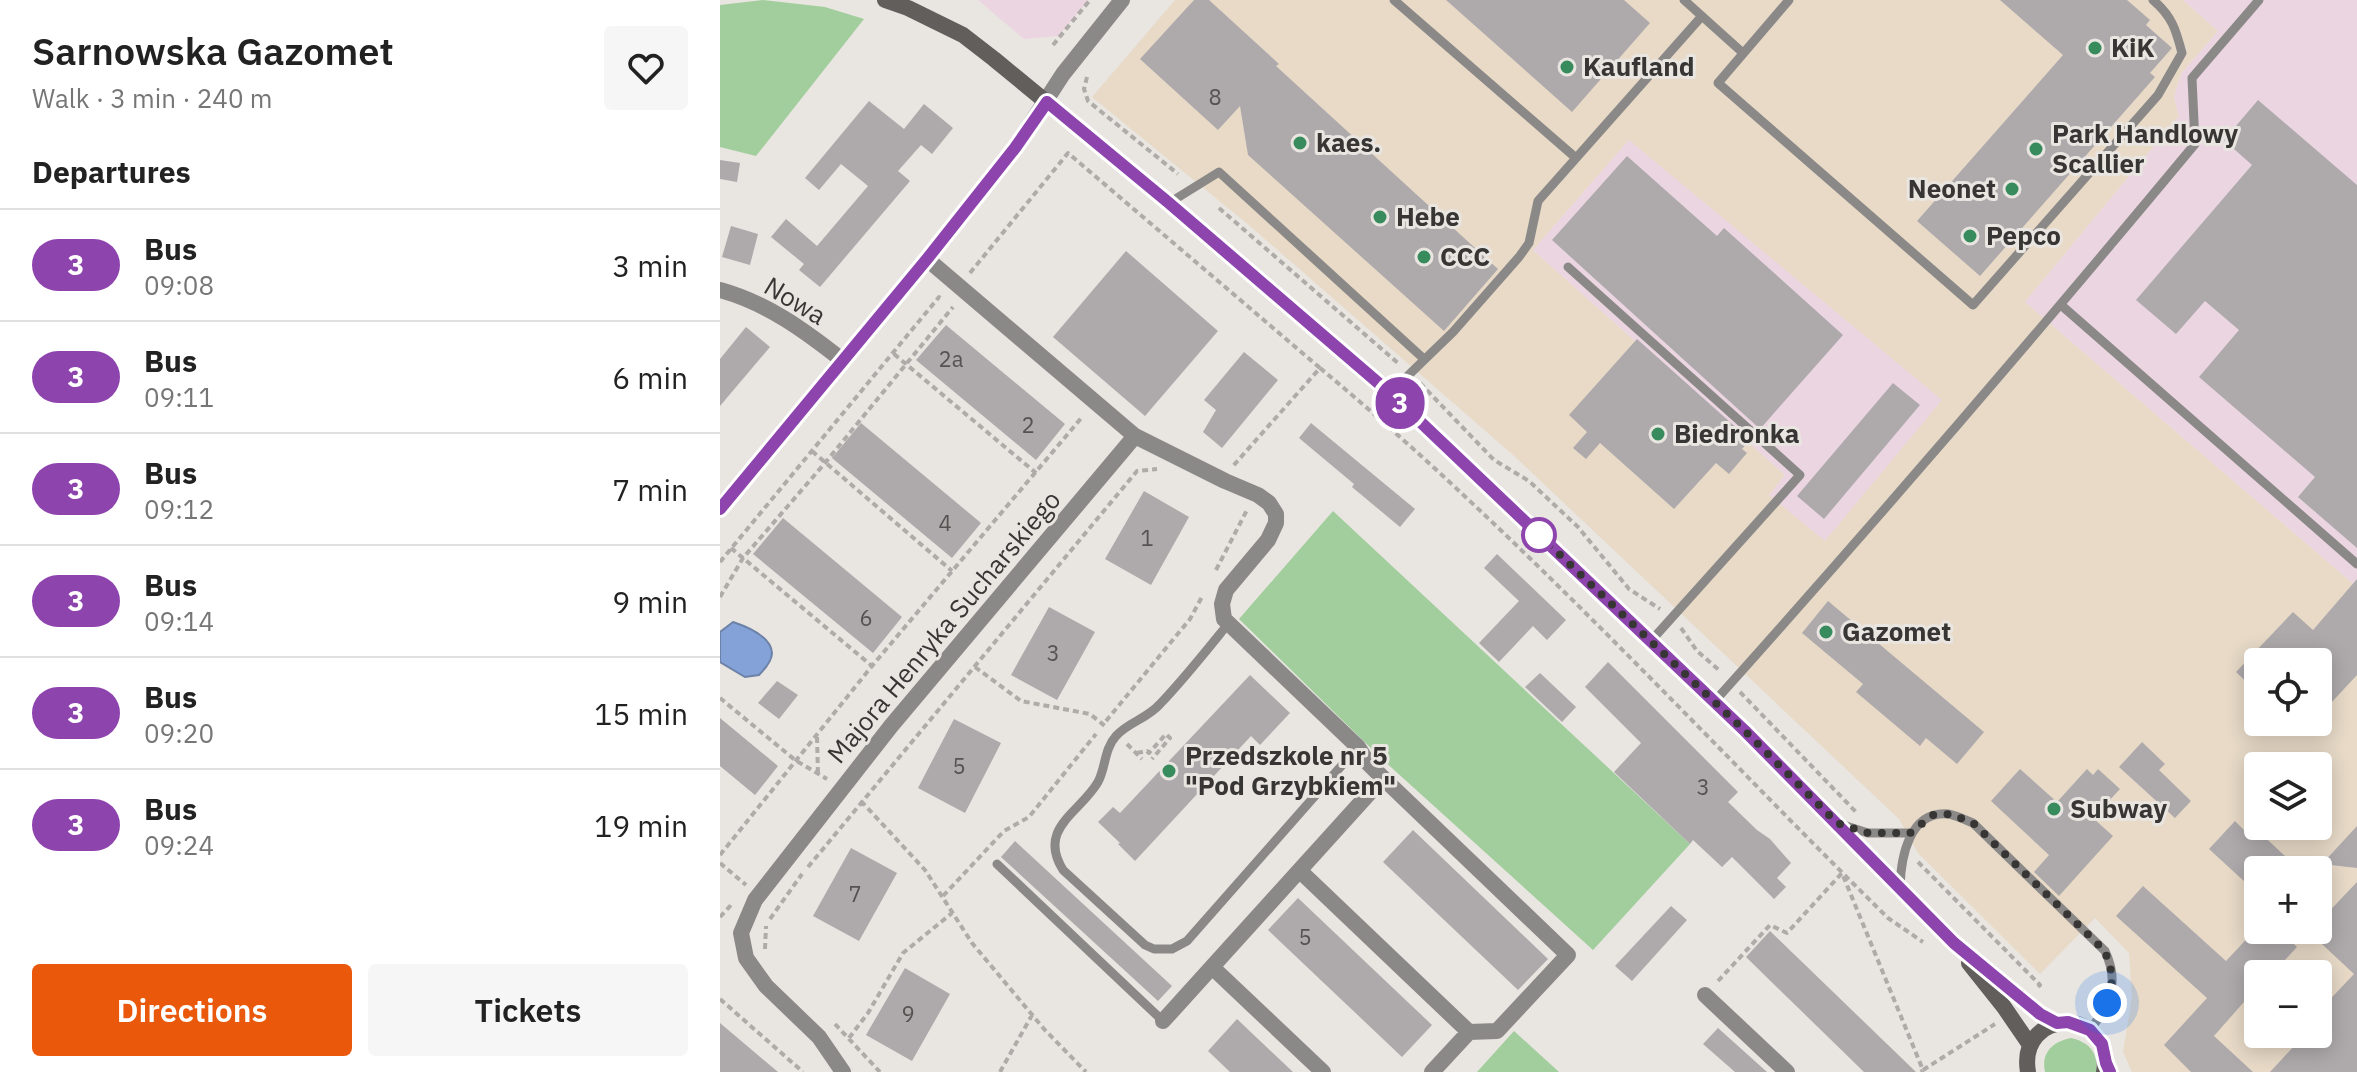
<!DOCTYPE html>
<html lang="en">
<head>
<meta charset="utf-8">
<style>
	body { margin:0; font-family:"IBM Plex Sans",sans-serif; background:#f6f6f6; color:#222; height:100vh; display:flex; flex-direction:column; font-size:30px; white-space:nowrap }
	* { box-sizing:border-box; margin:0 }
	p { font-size:26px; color:#767676 }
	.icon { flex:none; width:44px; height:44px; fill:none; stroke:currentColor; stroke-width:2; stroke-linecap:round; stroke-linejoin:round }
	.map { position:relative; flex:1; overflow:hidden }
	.drawer { display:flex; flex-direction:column; background:#fff; width:720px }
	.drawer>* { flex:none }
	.badge { padding:0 16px; border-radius:26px; font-size:28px; line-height:52px }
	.buttons { position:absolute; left:1524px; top:648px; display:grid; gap:16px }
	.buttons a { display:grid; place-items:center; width:88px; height:88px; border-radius:8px; background:#fff; box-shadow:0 4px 20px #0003; font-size:40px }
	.you { position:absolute; width:40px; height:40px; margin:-20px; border:6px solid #fff; border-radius:50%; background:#1a73e8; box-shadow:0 0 0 12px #1a73e833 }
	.map>.badge { position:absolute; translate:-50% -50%; box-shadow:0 0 0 4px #fff }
	h2 { padding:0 32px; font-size:30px; line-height:72px }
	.round { display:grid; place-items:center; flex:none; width:84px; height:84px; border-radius:8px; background:#f6f6f6 }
	.headline { display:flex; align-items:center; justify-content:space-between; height:136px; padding:0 32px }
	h1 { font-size:38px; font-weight:600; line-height:60px }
	.button { display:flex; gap:16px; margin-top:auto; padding:16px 32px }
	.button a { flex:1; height:92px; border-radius:8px; background:#ea580c; color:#fff; font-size:32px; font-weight:600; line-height:92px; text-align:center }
	.button a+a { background:#f6f6f6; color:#222 }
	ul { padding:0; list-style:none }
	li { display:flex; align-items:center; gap:24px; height:112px; padding:0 32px; border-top:2px solid #e0e0e0 }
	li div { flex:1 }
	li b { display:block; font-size:30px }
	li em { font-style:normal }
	li .badge { min-width:88px; font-weight:700; text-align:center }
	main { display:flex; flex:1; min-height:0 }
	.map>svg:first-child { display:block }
	.commercial { fill:#e8dac7; fill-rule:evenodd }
	.industrial { fill:#ebd5e1 }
	.green { fill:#a1ce9c }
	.water { fill:#84a2d8; stroke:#6d82a7; stroke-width:2 }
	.building { fill:#aeaaac }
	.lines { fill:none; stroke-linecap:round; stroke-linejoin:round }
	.path { stroke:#aeaba8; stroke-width:4; stroke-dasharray:6 4; stroke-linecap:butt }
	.service { stroke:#8b8988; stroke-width:9 }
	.minor { stroke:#8b8988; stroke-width:16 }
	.secondary { stroke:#615e5c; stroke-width:16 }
	.line-casing { stroke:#fff; stroke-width:18 }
	.line { stroke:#8e44ad; stroke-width:12 }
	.walk { stroke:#373634; stroke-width:8; stroke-dasharray:0 14.4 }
	.poi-dot { fill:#388b5d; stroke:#e9e5e1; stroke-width:3 }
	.stop-dot { fill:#fff; stroke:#8e44ad; stroke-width:4 }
	.labels { text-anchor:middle; stroke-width:6; stroke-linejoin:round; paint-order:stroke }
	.number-label { font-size:22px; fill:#555352 }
	.poi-label { font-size:26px; font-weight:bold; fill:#373634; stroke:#e9e5e1; text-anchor:start }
	.street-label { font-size:26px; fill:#373634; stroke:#e9e5e1 }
</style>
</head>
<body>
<main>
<section class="drawer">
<div class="headline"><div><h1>Sarnowska Gazomet</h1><p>Walk · 3 min · 240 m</p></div><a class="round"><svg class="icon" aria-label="heart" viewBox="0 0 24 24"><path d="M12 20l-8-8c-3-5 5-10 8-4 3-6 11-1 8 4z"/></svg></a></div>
<h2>Departures</h2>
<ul>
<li><span class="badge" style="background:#8e44ad;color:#fff">3</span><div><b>Bus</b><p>09:08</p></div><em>3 min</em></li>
<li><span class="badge" style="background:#8e44ad;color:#fff">3</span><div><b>Bus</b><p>09:11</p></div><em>6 min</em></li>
<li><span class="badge" style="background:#8e44ad;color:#fff">3</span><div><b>Bus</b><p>09:12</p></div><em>7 min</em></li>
<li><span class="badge" style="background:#8e44ad;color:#fff">3</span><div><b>Bus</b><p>09:14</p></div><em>9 min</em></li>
<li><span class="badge" style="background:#8e44ad;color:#fff">3</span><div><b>Bus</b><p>09:20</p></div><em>15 min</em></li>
<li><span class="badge" style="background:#8e44ad;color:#fff">3</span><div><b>Bus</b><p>09:24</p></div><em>19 min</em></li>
</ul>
<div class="button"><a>Directions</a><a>Tickets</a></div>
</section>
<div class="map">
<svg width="1637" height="1072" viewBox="0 0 1637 1072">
	<rect width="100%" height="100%" fill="#e9e5e1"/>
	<path class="commercial" d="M455,0H1463L1498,31L1461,74L1454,97L1459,116L1305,302L1637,587V1072H1412L1403,1052L1412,997L1409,953L1375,918L1320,974L1198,853L1179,819L793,455L530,226L372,97ZM909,140L1106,541L1050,495L1065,475L813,250ZM1538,662H1598V722H1538ZM1538,766H1598V826H1538ZM1538,870H1598V930H1538ZM1538,974H1598V1034H1538Z"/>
	<path class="industrial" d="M258,0H369L338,36L304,39Z
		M1463,0H1637V587L1305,302L1459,116L1454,97L1461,74L1498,31Z
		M909,140L1222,400L1105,541L1049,495L1065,475L813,250Z"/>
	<path class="green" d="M43,0L105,7L144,19L36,156L0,147V5Z
		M613,511L970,844L873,950L662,759L519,619Z
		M794,1031L839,1072H757Z
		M1351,1038C1369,1042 1379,1053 1376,1072H1325C1321,1053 1332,1042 1351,1038Z"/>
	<path class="water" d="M13,622C25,626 51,636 52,653C52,661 44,670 39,675L25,677L0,662V632Z"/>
	<path class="building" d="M474,0H489L559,64L556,66L778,269L724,331L528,155L520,106L498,130L420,59Z
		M726,0H904L930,23L852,112Z
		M1280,0H1407L1430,20L1426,25L1452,48L1430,73L1435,77L1260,276L1197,221L1343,55Z
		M1538,100L1637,185V548L1578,497L1595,477L1479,377L1519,330L1485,301L1456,334L1416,300L1532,165L1504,140Z
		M149,101L184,129L204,104L233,128L212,154L201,145L178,171L190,181L100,287L79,270L84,264L51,237L66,219L97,246L148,186L121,164L99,190L85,178Z
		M907,156L997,236L1004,228L1123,335L1040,429L832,240Z
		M0,160L20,163L17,182L0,179Z
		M11,226L38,234L30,265L2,257Z
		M406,251L498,331L425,416L333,337Z
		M226,325L345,424L316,460L196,360Z
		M26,327L50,347L0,406V359Z
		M917,339L1030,440L1022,449L1027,453L1009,474L996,463L954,509L880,443L866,459L853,448L867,432L849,415Z
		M524,352L558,380L502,448L483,432L496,410L484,400Z
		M1173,383L1200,405L1104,519L1077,496Z
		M141,423L261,523L232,558L112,458Z
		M591,423L695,509L680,527L632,487L634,484L579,438Z
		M424,491L469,517L431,585L385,559Z
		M63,518L182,617L153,653L33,554Z
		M777,554L846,620L827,640L813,626L779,662L759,643L799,601L764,568Z
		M1637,579V675L1610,704L1607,701L1598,710V662H1538V693L1516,672L1573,612L1593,630Z
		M1108,601L1264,732L1237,764L1206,738L1200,746L1136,692L1143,684L1082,633Z
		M329,607L375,632L337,700L291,675Z
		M888,662L1018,792L1008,802L1037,830L1050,839L1071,863L1057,878L1066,887L1054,899L1012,857L1002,867L973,840L970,844L894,772L921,743L865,687Z
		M820,673L856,707L842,722L805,687Z
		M530,675L570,713L540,745L531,736L415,861L398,844L400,843L378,822L393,807L400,813Z
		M57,681L78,695L59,719L38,703Z
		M0,718L58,766L35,795L0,766Z
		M234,719L281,743L245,813L198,788Z
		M1422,742L1445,764L1439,770L1471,801L1455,818L1399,767Z
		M1300,769L1337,802L1367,769L1373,775L1378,769L1400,789L1373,818L1393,836L1339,896L1314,872L1329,855L1271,801Z
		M1515,821L1528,834L1534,827L1566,857L1554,870H1538V894L1489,849Z
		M1637,826V868L1602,864Z
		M693,830L828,959L798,990L663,862Z
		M295,841L452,986L438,1001L281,857Z
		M131,848L177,873L139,941L93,916Z
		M1637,882V1072H1550L1576,1044L1565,1034H1598V1012L1634,974L1589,932L1591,930H1598V923Z
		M1423,886L1506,961L1535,930H1559L1577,947L1552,974H1538V986L1494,1036L1533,1072H1471L1444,1045L1487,998L1396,916Z
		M578,898L712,1025L682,1057L548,930Z
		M951,906L967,920L912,981L895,966Z
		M1050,931L1196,1072H1144L1026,957Z
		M185,968L230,994L192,1061L146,1035Z
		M517,1019L573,1072H510L488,1051Z
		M0,1023L58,1072H0Z
		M998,1028L1047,1072H1015L983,1044Z"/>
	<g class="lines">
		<path class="path" d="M333,45L370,0
			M367,77L364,89L368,101L458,174
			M499,208L679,364
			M250,273L348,153L600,368L513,466
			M174,354L316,473
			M600,368C803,537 980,733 1168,918L1203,942
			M700,383L774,460L809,481L858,527L909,589L940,609
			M92,451L232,571
			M11,548L152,666
			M0,562L219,297L220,298
			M496,570L527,510
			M0,597L23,558L105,463L233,307
			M961,628L977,651L1000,671
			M255,667L301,701L370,714L385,726
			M1020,692L1136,812
			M0,698L75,760L107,779
			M386,721L470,619L483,595
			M97,737L98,774
			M407,744L422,759
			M417,753L427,751L429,753L446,734L450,738L432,759
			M141,801L205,870L252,943L324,1029L366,1072
			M0,855L152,666L363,416
			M1198,862L1320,985L1316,989
			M0,863L26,885
			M88,867L417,471L437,469
			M223,896L284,831L309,817L376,734
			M0,917L12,904
			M50,919L82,874
			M45,949L46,926
			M998,981L1050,925L1067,933L1122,873L1203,1070L1201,1072
			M0,999L83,1072
			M115,1024L160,1072
			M129,1038L148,1013L183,953L232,913
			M1203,1070L1275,1024
			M280,1072L312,1015"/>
		<path class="service" d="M674,0L856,158
			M964,0L1023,53
			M1069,0L998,83L1253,305L1438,95L1462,53C1456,30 1452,16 1433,0
			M449,203L499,172L704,359
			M848,267L1080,475L930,642
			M1341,305L1637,564
			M670,393L733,332L799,257L809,243L818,201L982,16
			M508,624C486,651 464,679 440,704C427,719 408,722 396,736C384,749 386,767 378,782C360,813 317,828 343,870L425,945L434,949H452L467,941L638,747
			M994,702C1158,519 1318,333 1475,144L1472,78L1539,0
			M1123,825L1148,833H1190
			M277,864L443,1021
			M1180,887C1181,857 1189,811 1228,814C1236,815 1245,820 1253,823L1385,951C1400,983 1390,1004 1370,1030"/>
		<path class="minor" d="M207,259L415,436L505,481L538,495L549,503L556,514V523L548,540L506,590L502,604L504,619L638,747L648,763L663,778L443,1021
			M0,290C47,303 84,330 122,360
			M0,509L207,259L295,148L343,74L402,0
			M580,871L749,1032L777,1031L848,955L663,778
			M492,967L603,1072
			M985,995L1067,1072
			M123,1072L99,1037L46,986L26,958L21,933L35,900L171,726L415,436
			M712,1072L749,1032"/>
		<path class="secondary" d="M165,0L188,8L243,35L274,59L449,203L670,393L1025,731L1234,943L1320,1014L1337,1023
			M1249,963L1284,1007L1310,1045
			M1308,1072C1297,1008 1394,1005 1384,1072"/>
	</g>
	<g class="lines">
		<g class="line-casing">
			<path id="line" d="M0,509L207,259L295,148L327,102L449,203L670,393L1025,731L1234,943L1320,1014L1337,1023L1348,1022L1370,1030L1382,1044L1386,1063L1390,1072"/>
		</g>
		<use href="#line" class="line"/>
		<path class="walk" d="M819,535L1025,731L1117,823L1148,833H1190L1213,815L1231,814L1253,823L1385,951L1393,977L1387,1003"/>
	</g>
	<g class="poi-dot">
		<circle cx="1375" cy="48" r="8"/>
		<circle cx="847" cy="67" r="8"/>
		<circle cx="580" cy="143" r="8"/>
		<circle cx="1316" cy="149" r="8"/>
		<circle cx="1292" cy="189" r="8"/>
		<circle cx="660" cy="217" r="8"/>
		<circle cx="1250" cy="236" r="8"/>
		<circle cx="704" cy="257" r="8"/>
		<circle cx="938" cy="434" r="8"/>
		<circle cx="1106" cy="632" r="8"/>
		<circle cx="449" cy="771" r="8"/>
		<circle cx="1334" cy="809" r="8"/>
	</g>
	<circle class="stop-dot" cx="819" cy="535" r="16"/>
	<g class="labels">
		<g class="number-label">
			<text x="495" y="105">8</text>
			<text x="231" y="367">2a</text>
			<text x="308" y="433">2</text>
			<text x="225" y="531">4</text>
			<text x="427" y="546">1</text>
			<text x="146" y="626">6</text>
			<text x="333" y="661">3</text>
			<text x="239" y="774">5</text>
			<text x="983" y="795">3</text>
			<text x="135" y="902">7</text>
			<text x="585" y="945">5</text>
			<text x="188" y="1022">9</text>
		</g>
		<g class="poi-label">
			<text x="1391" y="57">KiK</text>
			<text x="863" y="76">Kaufland</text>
			<text x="1332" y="143">Park Handlowy<tspan x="1332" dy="30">Scallier</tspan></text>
			<text x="596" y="152">kaes.</text>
			<text x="1276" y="198" text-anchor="end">Neonet</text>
			<text x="676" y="226">Hebe</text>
			<text x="1266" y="245">Pepco</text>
			<text x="720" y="266">CCC</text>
			<text x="954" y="443">Biedronka</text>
			<text x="1122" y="641">Gazomet</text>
			<text x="465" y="765">Przedszkole nr 5<tspan x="465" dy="30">"Pod Grzybkiem"</tspan></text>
			<text x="1350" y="818">Subway</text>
		</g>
		<g class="street-label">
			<text transform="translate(75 301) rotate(31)" y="9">Nowa</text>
			<text transform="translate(224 627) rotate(-50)" y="9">Majora Henryka Sucharskiego</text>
		</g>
	</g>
</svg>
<div class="buttons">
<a><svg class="icon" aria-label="locate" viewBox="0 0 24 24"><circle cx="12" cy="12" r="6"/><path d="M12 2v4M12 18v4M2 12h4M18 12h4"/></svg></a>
<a><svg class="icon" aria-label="layers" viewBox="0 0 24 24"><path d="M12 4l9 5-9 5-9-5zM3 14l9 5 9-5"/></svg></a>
<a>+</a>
<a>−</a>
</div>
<div class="you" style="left:1387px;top:1003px"></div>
<b class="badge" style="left:680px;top:403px;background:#8e44ad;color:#fff">3</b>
</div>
</main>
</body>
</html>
